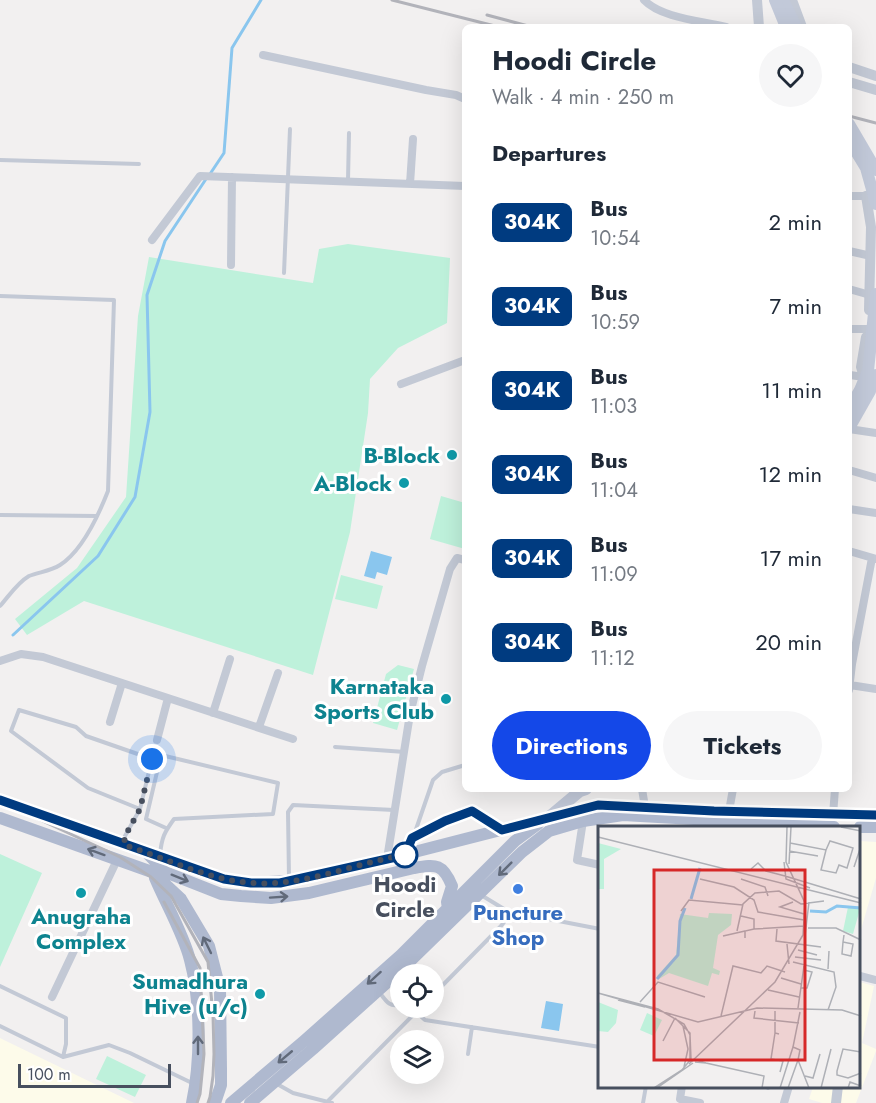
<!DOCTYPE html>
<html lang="en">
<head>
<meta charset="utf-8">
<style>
	body { margin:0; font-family:Jost,sans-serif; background:#f6f6f7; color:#1f2937; height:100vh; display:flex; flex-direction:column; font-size:22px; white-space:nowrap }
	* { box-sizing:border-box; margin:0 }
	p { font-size:20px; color:#747a83 }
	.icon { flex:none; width:33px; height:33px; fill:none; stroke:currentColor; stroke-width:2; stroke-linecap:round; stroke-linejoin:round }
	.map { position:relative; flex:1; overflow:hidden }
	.panel { position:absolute; left:462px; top:24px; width:390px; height:768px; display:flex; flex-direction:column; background:#fff; border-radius:9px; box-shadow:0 6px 24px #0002 }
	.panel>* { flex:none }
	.badge { padding:0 12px; border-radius:9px; font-size:21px; line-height:39px }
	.buttons { position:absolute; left:390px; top:964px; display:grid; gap:12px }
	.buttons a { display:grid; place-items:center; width:54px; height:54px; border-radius:50%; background:#fff; box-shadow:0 6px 24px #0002; font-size:30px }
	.scale { position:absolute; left:18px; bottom:15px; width:153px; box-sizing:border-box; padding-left:6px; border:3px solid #474f5e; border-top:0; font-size:16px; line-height:21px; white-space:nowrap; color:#474f5e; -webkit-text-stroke:4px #fff; paint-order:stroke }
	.you { position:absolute; width:30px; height:30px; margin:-15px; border:4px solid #fff; border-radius:50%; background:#1a73e8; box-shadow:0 0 0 9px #1a73e833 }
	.map>.badge { position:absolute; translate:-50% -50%; box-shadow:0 0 0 3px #fff }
	h2 { padding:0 30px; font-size:22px; line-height:54px }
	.round { display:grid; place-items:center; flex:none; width:63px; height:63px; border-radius:32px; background:#f6f6f7 }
	.head { display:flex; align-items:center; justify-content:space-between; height:102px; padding:0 30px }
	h1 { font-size:28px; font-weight:700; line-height:45px }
	.cta { display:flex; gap:12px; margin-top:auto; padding:12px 30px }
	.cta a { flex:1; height:69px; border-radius:36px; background:#1448e8; color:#fff; font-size:24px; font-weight:700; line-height:69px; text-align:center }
	.cta a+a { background:#f6f6f7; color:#1f2937 }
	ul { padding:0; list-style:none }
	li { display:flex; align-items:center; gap:18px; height:84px; padding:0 30px }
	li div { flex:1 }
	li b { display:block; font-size:22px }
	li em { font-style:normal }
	li .badge { min-width:66px; font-weight:700; text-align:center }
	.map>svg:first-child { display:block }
	.commercial { fill:#fdfbea }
	.green { fill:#bef1db }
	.water { fill:#8ac6ee }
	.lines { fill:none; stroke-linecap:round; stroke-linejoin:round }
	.stream { stroke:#8ac6ee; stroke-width:3 }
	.service { stroke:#c3c9d5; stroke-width:4 }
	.minor { stroke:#c3c9d5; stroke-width:8 }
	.tertiary { stroke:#c3c9d5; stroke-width:10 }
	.secondary { stroke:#c2c9d9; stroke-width:12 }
	.primary { stroke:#afb9cf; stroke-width:12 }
	.rail { stroke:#b2b3ba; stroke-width:3 }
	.secondary-bridge { stroke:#c2c9d9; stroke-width:12 }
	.oneway { stroke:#616a7a }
	.line-casing { stroke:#fff; stroke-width:14 }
	.line { stroke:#003b80; stroke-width:9 }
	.walk { stroke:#474f5e; stroke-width:6; stroke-dasharray:0 10.8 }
	.culture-dot { fill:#0f9aa8; stroke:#fff; stroke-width:2 }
	.stop-dot { fill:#fff; stroke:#003b80; stroke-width:3 }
	.shop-dot { fill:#3f7fe0; stroke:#fff; stroke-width:2 }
	.labels { text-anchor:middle; stroke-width:6; stroke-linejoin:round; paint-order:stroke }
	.culture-label { font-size:22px; font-weight:bold; fill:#0d838f; stroke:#fff; text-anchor:end }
	.stop-label { font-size:22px; font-weight:bold; fill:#474f5e; stroke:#fff }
	.shop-label { font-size:22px; font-weight:bold; fill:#366cbe; stroke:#fff }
	.inset-river { fill:none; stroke:#8ac6ee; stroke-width:3 }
	.inset-road { fill:none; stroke:#aeb0b6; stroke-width:1.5 }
	.view { fill:#d62828; fill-opacity:0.15; stroke:#d62828; stroke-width:3 }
	.inset-edge { fill:none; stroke:#474f5e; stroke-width:3 }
</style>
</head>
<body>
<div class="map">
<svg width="876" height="1103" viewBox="0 0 876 1103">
	<rect width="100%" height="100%" fill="#f2f0f0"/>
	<path class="commercial" d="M860,841L876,842V878L860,933Z
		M860,982L874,986L862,1043L876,1049V1051L856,1103H822L809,1099L813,1087L860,1086Z
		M0,1038L6,1041L134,1103H0Z"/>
	<path class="green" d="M348,244L450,258L447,323L398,348L370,379L368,413L350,532L313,675L84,601L27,635L15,619L77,568L126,497L138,316L149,257L313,283L319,249Z
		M441,496L465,503V549L430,539Z
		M341,575L383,586L377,609L335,599Z
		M398,665L414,669L397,730L373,723L386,674Z
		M0,854L42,873L0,967Z
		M107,1056L146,1075L135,1097L96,1079Z"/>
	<path class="water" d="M371,551L392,557L387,575L377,572L375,579L364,576Z
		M546,1001L563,1004L559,1031L541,1028Z"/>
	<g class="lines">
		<path class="stream" d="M210,174L224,153L232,48L261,0
			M13,635L98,556L135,497L150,412L147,295L165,241L206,179"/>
		<path class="service" d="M0,160L139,164
			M348,180L349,133
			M284,273L290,129
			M0,296L114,300L108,491C99,514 82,551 60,565C51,571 39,572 29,576C17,583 9,596 0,606
			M0,515L97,516
			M335,747L405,752
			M413,838L433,780L442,772L465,765
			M124,841L125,836L140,809L152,759L86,736L76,727L19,710L11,731L88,788L140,809
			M406,851L413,839L445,821L472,811L499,828
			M160,854C162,837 164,833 174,819L273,814L278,783L161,755L146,819L166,828
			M289,878L288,812L293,805L394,810
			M481,895L504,909L512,912L600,929
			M0,986L66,1018V1044L63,1057
			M380,993C386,1001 390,1008 400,1004
			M434,994L501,926L512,912
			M404,1008L412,1016
			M416,1012L425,1020L600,1047
			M0,1026L63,1057L109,1045L130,1053L192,1083
			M468,1054L472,1027
			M277,1084L293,1093L332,1103
			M768,1088V1086
			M328,1101L420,1008
			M643,1103L646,1086"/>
		<path class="minor" d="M644,0C661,18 702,21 726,27
			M263,55L426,90L456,95L465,99
			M410,184L413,139
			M849,196H866
			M152,240L200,176L465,186
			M849,251L871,256
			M231,265L232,177
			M849,289L870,295
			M849,329H867
			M850,375L864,377
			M401,384L465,360
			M849,429L876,433
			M849,470L876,478
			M849,509L876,513
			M849,551L876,559
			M0,661L21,654L43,657L293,739
			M850,685L876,689
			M849,690L852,664L872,558
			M213,713L230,659
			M110,722L122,683
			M259,727L278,673
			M157,740L168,698
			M642,789L645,807
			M729,811L733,789
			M833,815L835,789
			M583,821L577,860L600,865
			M387,859L410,714L422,666L450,569L457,558L465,560
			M860,976L876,980
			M52,997L117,860
			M682,1086L680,1099L700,1103
			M784,1103L789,1086"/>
		<path class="tertiary" d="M757,0L759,27
			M792,0L802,27
			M849,67L876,76
			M849,82L876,90
			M869,310L871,227L866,196L876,194
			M865,381L861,367L866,337
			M836,1103L838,1086"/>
		<path class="secondary" d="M783,0L796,27
			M849,124L876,170
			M849,409L860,390L868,371L876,294
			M849,428L870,391L876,375
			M549,817L580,791L586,789"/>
		<path class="primary" d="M0,800L224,879L251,883L289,881L387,859L598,805L714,811L876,815
			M0,818L152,872L181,899L209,946L220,989L221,1069V1085L215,1103
			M860,827H876
			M148,854L165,872L221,894L241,896L271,898L309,893L414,868C437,864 443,864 452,886L447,902L448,909
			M155,878C165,902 184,935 190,960C201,1001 201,1061 192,1103
			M231,1103L304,1041L401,955L515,841L538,824
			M250,1103L313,1049L402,969L522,852L549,831L583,821L623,815L834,827"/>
		<path class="rail" d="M392,0L499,27
			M487,15L532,27
			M849,116L876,123
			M0,805L21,811L120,857L151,877L171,896L208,962L213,1015L214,1054L213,1076L210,1097L208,1103
			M164,902L200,968L204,1054L200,1094L197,1103"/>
		<path class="secondary-bridge" d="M775,0L786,27
			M849,140L866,168L876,204"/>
	</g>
	<defs><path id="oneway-shaft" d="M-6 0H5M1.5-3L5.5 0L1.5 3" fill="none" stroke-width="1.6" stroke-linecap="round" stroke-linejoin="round" transform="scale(1.5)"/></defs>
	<g class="oneway">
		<use href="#oneway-shaft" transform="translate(96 852) rotate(-160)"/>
		<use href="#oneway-shaft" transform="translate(505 869) rotate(135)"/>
		<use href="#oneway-shaft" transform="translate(180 878) rotate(22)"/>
		<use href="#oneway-shaft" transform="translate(279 897) rotate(-4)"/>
		<use href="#oneway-shaft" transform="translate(207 945) rotate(-116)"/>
		<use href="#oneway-shaft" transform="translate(374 978) rotate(138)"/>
		<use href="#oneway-shaft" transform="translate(198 1045) rotate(-90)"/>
		<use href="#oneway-shaft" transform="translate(285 1057) rotate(140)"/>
	</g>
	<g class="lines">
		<g class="line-casing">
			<path id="line" d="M0,800L224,879L251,883H280L405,855L412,838L445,821L472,811L502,830L598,805L714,811L876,815"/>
		</g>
		<use href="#line" class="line"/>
		<path class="walk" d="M152,759L140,809L125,836L124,845C166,858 208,880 252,883C304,887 354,863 405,855"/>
	</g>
	<g class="culture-dot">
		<circle cx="452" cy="455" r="6"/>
		<circle cx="404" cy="483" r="6"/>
		<circle cx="446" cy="699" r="6"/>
		<circle cx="81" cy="893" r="6"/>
		<circle cx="260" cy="994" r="6"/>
	</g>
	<circle class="stop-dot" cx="405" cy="855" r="12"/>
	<circle class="shop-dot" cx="518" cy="889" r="6"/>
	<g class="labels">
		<g class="culture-label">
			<text x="440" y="463">B-Block</text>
			<text x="392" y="491">A-Block</text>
			<text x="434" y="694">Karnataka<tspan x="434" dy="25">Sports Club</tspan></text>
			<text x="81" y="924" text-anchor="middle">Anugraha<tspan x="81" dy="25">Complex</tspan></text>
			<text x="248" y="989">Sumadhura<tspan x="248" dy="25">Hive (u/c)</tspan></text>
		</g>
		<g class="stop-label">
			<text x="405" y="892">Hoodi<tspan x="405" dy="25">Circle</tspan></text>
		</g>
		<g class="shop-label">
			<text x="518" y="920">Puncture<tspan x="518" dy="25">Shop</tspan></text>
		</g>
	</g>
	<g transform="translate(598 826)">
		<rect width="262" height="262" fill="#f2f0f0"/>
		<path d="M0,17L23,23L6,33V63H0ZM250,81L262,83L255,108L245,105ZM111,87L134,88L133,99L120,109L115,142L122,145L121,149L114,147L110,160L71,147L61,153L59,150L78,129L82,88L110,92ZM0,176L20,184L18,197L10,206L0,205ZM49,187L64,194L56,210L42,204Z" fill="#bef1db"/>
		<path class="inset-river" d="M93,73L102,42M212,85L228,86L239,80L263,82M59,153L80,129L82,95L87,82"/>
		<path class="inset-road" d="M243,1L263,5M0,11L263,77M192,17L228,24L232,15L255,22L249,42L241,39L238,47L223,44L228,24M191,25L220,30M186,36L188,53L212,62M191,38L193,1M256,41L262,23M153,43L160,37L168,45L187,50M187,50L263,73M102,53L136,61L156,74L160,86L206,94M143,53L167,61L170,70M195,76L182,81L206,88M83,85L91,74L145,79M143,90L156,93V103M210,102H238L263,114M179,103L178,115L223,121M139,105L145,78L157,67L181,65L203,78L226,75M125,110L147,105M207,110L211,76M147,112V105L156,103L206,100M245,116L255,118L253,130L244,128L245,116L246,109M189,118L191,138M200,124L219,129M197,131L223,134M195,136L236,146L238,161L230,184M230,143L231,125M183,152L203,158M203,162H209L214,146L206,144M170,164L201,171M0,167L100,196L159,182L244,184L263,190M0,167L60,183L86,198L92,209L93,233L84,244L56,262M20,174L47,181M42,176L60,156L107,171M200,182L206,140M157,185L156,192L201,197M177,185V207L181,208M202,186L195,221L202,224L200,234L211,262M123,190L135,140L163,147L169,140L187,146M77,192L92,207V236M85,200L90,223L86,241M177,207L173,233L185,235L182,246M65,215L77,192M263,226L245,223L239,245V249L250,252L263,247M97,236L108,237L99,234M108,237L166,250L164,262M91,238L177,156L205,109L207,77L188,36L189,1M207,250L215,252L222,228M59,262L95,237M182,262L195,221M190,262L200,234M223,262L233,223M250,262L252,256L263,260"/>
		<path class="view" d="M56,44H207V234H56Z"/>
		<rect width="262" height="262" class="inset-edge"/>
	</g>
</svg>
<div class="buttons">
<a><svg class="icon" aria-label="locate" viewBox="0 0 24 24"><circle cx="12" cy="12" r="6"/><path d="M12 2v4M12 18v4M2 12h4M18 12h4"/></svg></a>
<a><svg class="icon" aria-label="layers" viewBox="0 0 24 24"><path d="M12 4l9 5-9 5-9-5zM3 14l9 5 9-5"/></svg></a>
</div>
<div class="scale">100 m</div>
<div class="you" style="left:152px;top:759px"></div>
<section class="panel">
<div class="head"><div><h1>Hoodi Circle</h1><p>Walk · 4 min · 250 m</p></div><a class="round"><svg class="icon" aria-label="heart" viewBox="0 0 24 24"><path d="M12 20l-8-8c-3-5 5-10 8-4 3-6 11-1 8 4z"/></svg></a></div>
<h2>Departures</h2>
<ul>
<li><span class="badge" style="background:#003b80;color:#fff">304K</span><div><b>Bus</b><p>10:54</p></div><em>2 min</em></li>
<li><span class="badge" style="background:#003b80;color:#fff">304K</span><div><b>Bus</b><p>10:59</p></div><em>7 min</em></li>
<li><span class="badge" style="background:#003b80;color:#fff">304K</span><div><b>Bus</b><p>11:03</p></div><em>11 min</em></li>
<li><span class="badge" style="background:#003b80;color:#fff">304K</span><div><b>Bus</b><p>11:04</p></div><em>12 min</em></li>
<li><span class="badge" style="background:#003b80;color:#fff">304K</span><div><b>Bus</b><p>11:09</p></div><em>17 min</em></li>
<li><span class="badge" style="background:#003b80;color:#fff">304K</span><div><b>Bus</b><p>11:12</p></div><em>20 min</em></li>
</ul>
<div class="cta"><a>Directions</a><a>Tickets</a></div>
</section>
</div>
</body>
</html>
